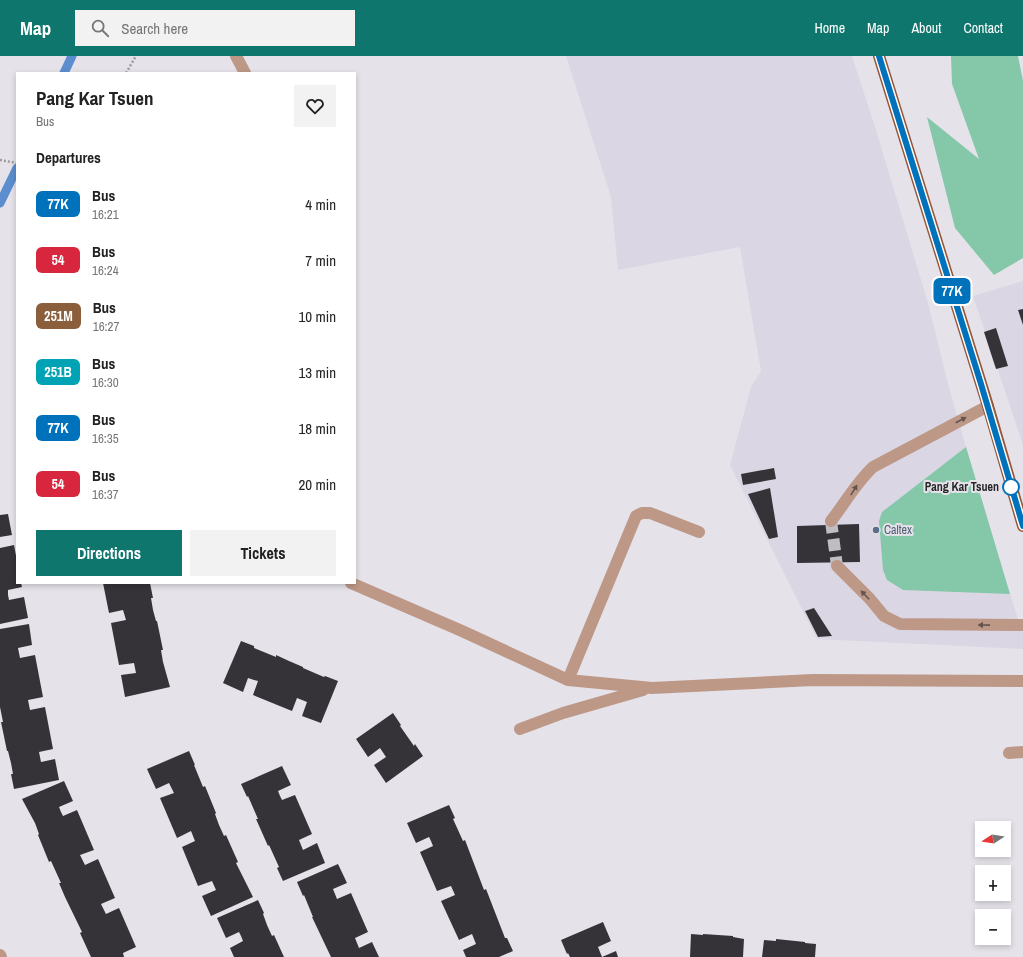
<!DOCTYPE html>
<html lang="en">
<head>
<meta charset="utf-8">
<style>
	body { margin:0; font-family:"Archivo Narrow",sans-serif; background:#f2f2f2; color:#222; height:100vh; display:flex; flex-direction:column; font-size:15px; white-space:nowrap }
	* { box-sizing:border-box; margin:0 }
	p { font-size:13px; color:#767676 }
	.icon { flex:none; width:22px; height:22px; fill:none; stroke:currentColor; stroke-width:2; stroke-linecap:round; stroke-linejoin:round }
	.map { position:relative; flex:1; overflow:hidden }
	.details { position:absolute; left:16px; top:16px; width:340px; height:512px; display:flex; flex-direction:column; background:#fff; border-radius:0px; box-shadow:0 2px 6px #0003 }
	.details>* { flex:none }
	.badge { padding:0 8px; border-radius:6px; font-size:14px; line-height:26px }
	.needle { width:26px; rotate:258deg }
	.tools { position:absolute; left:975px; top:765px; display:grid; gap:8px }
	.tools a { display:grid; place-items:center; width:36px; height:36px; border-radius:0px; background:#fff; box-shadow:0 2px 6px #0003; font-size:20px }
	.map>.badge { position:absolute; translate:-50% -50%; box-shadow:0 0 0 2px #fff }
	h2 { padding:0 20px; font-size:15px; line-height:36px }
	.round { display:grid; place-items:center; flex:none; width:42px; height:42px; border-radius:0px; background:#f2f2f2 }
	.headline { display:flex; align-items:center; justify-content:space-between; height:68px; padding:0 20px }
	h1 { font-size:19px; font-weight:800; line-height:30px }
	.cta { display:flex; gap:8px; margin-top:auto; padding:8px 20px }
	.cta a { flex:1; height:46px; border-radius:0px; background:#0f766e; color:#fff; font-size:16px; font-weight:800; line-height:46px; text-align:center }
	.cta a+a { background:#f2f2f2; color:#222 }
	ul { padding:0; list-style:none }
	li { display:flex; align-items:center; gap:12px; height:56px; padding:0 20px }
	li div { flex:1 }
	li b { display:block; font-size:15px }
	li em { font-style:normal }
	li .badge { min-width:44px; font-weight:700; text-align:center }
	header { display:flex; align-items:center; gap:24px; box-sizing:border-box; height:56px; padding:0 20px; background:#0f766e; color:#fff }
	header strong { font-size:19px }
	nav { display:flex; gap:22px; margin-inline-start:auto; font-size:14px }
	.search { width:280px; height:36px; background:#f2f2f2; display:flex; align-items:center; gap:10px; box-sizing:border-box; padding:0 14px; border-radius:0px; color:#767676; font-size:15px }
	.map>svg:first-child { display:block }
	.built { fill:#dbd6e4 }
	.green { fill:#84c8a9 }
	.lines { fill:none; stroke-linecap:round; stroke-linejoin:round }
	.stream { stroke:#5c8ecf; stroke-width:9 }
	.building { fill:#363338 }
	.minor-tunnel { stroke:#bfbcc3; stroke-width:12; stroke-dasharray:12 6; stroke-linecap:butt }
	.path { stroke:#9c9a9f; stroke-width:2.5; stroke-dasharray:2 2; stroke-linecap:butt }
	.minor { stroke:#bd9887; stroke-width:12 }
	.major { stroke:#965738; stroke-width:12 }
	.oneway { fill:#63544f }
	.line-casing { stroke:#fff; stroke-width:9 }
	.line { stroke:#0072bc; stroke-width:6 }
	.stop-dot { fill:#fff; stroke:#0072bc; stroke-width:2 }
	.service-dot { fill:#5c6f8a; stroke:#e5e2e9; stroke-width:1.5 }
	.labels { text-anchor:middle; stroke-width:4; stroke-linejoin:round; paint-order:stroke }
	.stop-label { font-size:12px; font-weight:bold; fill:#272629; stroke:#e5e2e9; text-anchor:end }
	.service-label { font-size:12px; fill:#4e5e75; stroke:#e5e2e9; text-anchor:start }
</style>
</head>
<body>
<header>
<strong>Map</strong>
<div class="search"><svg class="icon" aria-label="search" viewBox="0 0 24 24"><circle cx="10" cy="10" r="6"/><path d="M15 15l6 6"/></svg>Search here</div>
<nav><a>Home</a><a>Map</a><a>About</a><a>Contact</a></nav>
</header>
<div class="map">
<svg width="1023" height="901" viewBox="0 0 1023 901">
	<rect width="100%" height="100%" fill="#e5e2e9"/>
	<path class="built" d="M566,0H852L876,74L928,247L948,328L966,391L1010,538L1023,578V593L817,583L730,409L751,331L761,315L740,191L618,214L611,141Z
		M1023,225V389L973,240Z"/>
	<path class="green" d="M951,0H1018L1023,25V202L994,219L955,172L927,61L979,103L952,28Z
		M966,391L1010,538L903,534L887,524L883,514L879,465L882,456Z"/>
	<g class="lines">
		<path class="stream" d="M64,17L72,0
			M0,147L17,112"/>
	</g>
	<path class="building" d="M1023,253V269L1018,254Z
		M996,272L1008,310L996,313L984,276Z
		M774,412L776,423L743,429L741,418Z
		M770,432L778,481L769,483L748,438Z
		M8,458L12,479L0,481V459Z
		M859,468L860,506L797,507V470Z
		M14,489L17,505V527H21L22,531L8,534V539L9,544L24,541L28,562L0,568V492Z
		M103,527H150L153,542H151L153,554L156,565H157L163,594H161L163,606L170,631L125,641L121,619L136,617L134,607L119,609L111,567L126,564L123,554L109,557Z
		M814,552L832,580L818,581L805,555Z
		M29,568L32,589L18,592L20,602L35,599L43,641L28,644L30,654L45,651L53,693L39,696L41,706L55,703L59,724L14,733L11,718H13L11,707L8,695H7L1,666H3L0,651V573Z
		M241,585L254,590V592L276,601V599L289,605L303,611V612L324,621L325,620L338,625L321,667L302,660L307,646L297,642L292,655L253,639L258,625L254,624L248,622L243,636L223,627Z
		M393,657L401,669L400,670L414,690L415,688L423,700L386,727L374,709L386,701L380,692L368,701L356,683Z
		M189,695L195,709H194L203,731L205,730L216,757L215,758L219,769L224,780L226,779L238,806L236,807L253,841L211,860L202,840L216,834L212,825L198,830L182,791L195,785L191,775L177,782L160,742L174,737L169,727L156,733L147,713Z
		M282,710L291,729L278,735L280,740L282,744L295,739L312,778L299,784L303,794L317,787L325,807L283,825L277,812L279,811L269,789L268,790L256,763H258L248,740L247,741L241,728Z
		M64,725L73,745L59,751L61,756L63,760L77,754L94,794L80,799L85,809L98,803L115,842L101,848L106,858L119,852L136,891L123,897L124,901H91L80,877L82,876L65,841L59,827H61L51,805L49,806L38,779L39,778L35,767L22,743Z
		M449,749L455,762L453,763L463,785L465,784L484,834L486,833L505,882H507L513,895L499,901H466L463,894L476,888L472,878L459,884L441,845L455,839L451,830L437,835L420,796L433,790L431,785L429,781L416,787L407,767Z
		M338,808L347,827L333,833L337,843L351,837L368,876L355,882L359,892L372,886L379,901H331L312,861H313L304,839L303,840L297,826Z
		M258,844L264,857L263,858L267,869L272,880L274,879L284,901H234L230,892L243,885L241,880L239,876L226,882L217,862Z
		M603,866L611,885L598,891L602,901L616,895L618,901H570L568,897L567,898L561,884Z
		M691,878L703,879V878L733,880V881L744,883L743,901H690Z
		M776,883L805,886V887L816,888L815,901H762L764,884L776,885Z"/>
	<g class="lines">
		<path class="minor-tunnel" d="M831,465L837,510"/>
		<path class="path" d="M126,17L136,0
			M0,104L17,107"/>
		<path class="minor" d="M236,0L245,17
			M831,465C845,447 856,427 873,411L988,350
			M837,510L870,543L884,560L900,568L1023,569
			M351,527L462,575L568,624L652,632L813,624L1023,625
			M568,624L636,460L642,457H650L699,476
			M520,673L563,657L643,634
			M1009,697L1023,696
			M0,899L1,901"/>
		<path class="major" d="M879,0L988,350L1023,470"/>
	</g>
	<defs><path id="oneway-solid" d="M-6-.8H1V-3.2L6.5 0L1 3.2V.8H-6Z"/></defs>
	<g class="oneway">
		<use href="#oneway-solid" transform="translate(961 364) rotate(-28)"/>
		<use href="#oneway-solid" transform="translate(854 434) rotate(-58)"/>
		<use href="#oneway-solid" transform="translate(865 539) rotate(-134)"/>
		<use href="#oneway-solid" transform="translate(984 569) rotate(-179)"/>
	</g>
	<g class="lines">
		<g class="line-casing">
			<path id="line" d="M879,0L981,328L1023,470"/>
		</g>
		<use href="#line" class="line"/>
	</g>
	<circle class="stop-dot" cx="1011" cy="431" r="8"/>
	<circle class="service-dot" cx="876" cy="474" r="4"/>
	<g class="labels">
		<g class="stop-label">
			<text x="999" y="435">Pang Kar Tsuen</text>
		</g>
		<g class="service-label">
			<text x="884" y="478">Caltex</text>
		</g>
	</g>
</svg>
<div class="tools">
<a><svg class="needle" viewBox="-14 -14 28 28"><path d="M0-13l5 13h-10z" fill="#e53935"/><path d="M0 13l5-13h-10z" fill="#767676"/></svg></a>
<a>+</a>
<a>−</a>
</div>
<b class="badge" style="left:952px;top:235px;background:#0072bc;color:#fff">77K</b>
<section class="details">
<div class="headline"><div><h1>Pang Kar Tsuen</h1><p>Bus</p></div><a class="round"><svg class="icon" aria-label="heart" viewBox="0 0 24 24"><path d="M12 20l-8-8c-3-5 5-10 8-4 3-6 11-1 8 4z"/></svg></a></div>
<h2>Departures</h2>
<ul>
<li><span class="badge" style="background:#0072bc;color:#fff">77K</span><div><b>Bus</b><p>16:21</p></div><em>4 min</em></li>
<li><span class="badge" style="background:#d7263d;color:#fff">54</span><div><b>Bus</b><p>16:24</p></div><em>7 min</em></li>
<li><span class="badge" style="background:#8b5e3c;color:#fff">251M</span><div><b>Bus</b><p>16:27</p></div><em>10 min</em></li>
<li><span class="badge" style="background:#00a3b4;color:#fff">251B</span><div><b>Bus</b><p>16:30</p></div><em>13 min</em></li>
<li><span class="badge" style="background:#0072bc;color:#fff">77K</span><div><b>Bus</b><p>16:35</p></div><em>18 min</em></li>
<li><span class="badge" style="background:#d7263d;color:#fff">54</span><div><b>Bus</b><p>16:37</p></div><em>20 min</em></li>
</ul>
<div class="cta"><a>Directions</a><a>Tickets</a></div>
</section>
</div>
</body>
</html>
